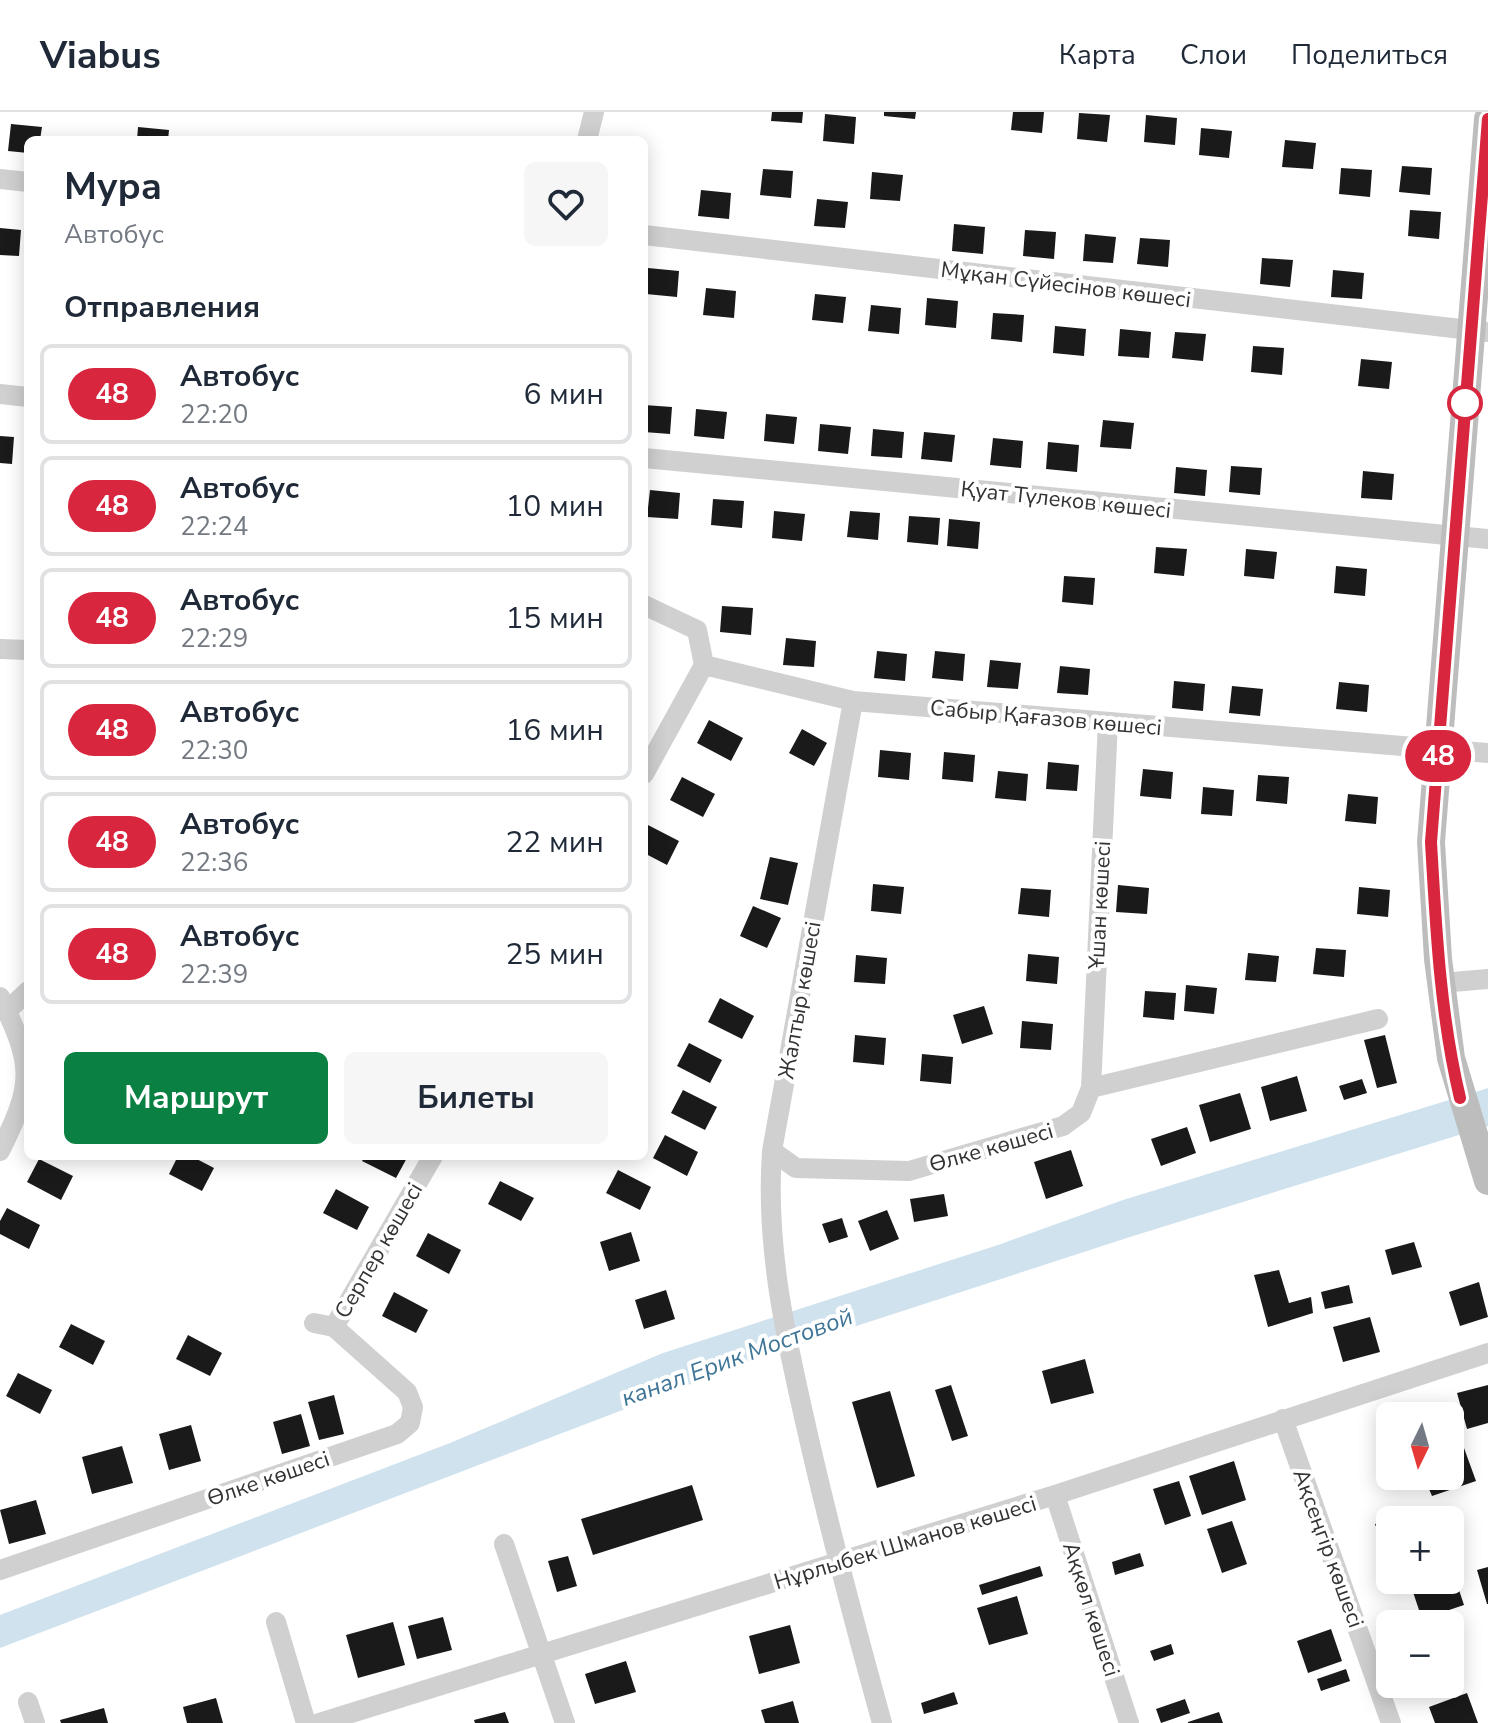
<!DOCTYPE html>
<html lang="ru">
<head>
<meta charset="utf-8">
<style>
	body { margin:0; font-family:"Nunito Sans",sans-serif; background:#f6f6f7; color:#1f2937; height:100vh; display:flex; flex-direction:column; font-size:30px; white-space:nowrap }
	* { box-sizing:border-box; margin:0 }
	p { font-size:26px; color:#747a83 }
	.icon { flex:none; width:44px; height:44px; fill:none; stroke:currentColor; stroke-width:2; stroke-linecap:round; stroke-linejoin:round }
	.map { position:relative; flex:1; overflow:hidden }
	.panel { position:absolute; left:24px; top:24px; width:624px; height:1024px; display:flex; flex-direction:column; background:#fff; border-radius:12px; box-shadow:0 4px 20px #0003 }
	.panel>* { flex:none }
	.badge { padding:0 16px; border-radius:26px; font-size:28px; line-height:52px }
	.needle { width:52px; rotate:185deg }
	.tools { position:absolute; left:1376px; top:1290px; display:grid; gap:16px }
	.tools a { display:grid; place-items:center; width:88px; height:88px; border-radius:12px; background:#fff; box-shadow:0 4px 20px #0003; font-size:40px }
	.map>.badge { position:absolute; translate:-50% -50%; box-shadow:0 0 0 4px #fff }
	h2 { padding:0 40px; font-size:30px; line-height:72px }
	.round { display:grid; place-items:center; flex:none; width:84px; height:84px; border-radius:12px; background:#f6f6f7 }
	.head { display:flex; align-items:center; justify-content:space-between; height:136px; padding:0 40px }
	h1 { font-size:38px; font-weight:700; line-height:60px }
	.action { display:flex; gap:16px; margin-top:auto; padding:16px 40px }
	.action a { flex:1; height:92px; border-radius:12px; background:#0b8043; color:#fff; font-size:32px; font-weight:700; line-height:92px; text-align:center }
	.action a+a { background:#f6f6f7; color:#1f2937 }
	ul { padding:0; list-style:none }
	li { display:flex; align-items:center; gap:24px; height:100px; margin:0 16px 12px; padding:0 24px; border:4px solid #e0e1e3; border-radius:12px }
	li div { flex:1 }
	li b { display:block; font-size:30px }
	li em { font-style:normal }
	li .badge { min-width:88px; font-weight:700; text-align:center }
	header { display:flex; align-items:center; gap:48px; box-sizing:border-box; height:112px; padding:0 40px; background:#fff; border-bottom:2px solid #e0e1e3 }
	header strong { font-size:38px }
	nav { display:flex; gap:44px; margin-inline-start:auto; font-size:28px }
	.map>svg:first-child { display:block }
	.water { fill:#cfe2ee }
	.building { fill:#1a1a1a }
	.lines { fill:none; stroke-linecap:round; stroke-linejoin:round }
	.minor { stroke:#d0d0d0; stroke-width:20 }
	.secondary { stroke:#bdbdbd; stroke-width:28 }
	.line-casing { stroke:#fff; stroke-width:18 }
	.line { stroke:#d7263d; stroke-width:12 }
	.stop-dot { fill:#fff; stroke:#d7263d; stroke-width:4 }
	.labels { text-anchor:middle; stroke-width:8; stroke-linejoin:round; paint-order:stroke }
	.street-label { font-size:22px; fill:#333; stroke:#fff }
	.water-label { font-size:24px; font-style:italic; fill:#3f7597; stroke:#fff }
</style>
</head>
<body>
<header>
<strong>Viabus</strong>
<nav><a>Карта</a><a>Слои</a><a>Поделиться</a></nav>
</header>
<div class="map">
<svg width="1488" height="1611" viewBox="0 0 1488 1611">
	<rect width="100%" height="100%" fill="#fff"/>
	<path class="water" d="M1488,976V1014L1133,1124L764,1244L0,1536V1503L450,1331L663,1241L998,1133L1123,1088Z"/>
	<path class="building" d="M772,0H803L802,11L771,9Z
		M884,0H916L915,7L884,4Z
		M1013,0H1044L1042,21L1011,18Z
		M1079,1L1110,3L1107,30L1077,27Z
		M825,2L856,5L854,32L823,29Z
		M1146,3L1177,6L1175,33L1144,30Z
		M11,12L42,15L40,28H28V41L8,39Z
		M138,15L169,18L168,28H137Z
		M1201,16L1232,19L1229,46L1199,43Z
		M1285,28L1316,31L1313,57L1282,55Z
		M1402,54L1432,56L1430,83L1399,80Z
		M1341,56L1372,58L1370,85L1339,82Z
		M763,57L793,59L791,86L760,83Z
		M872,60L903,63L900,89L870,87Z
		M701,78L731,81L729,107L698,104Z
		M817,87L848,90L845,116L814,114Z
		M1410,98L1441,100L1439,127L1408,124Z
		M954,112L985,115L983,142L952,139Z
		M0,116L21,118L19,144L0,143Z
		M1025,118L1056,120L1054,147L1023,144Z
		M1085,122L1116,125L1113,151L1083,149Z
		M1140,126L1170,128L1168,155L1137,152Z
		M1262,146L1293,148L1290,175L1260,172Z
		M648,156L679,159L677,185L646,182Z
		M1333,158L1364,161L1362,187L1331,185Z
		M706,176L736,179L734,206L703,203Z
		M815,182L846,185L843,211L812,208Z
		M927,186L958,189L956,216L925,213Z
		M871,193L901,196L899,222L868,219Z
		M993,201L1024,203L1022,230L991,227Z
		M1055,214L1086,217L1084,244L1053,241Z
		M1120,217L1151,220L1149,246L1118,244Z
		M1175,220L1206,222L1203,249L1172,246Z
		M1253,234L1284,236L1282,263L1251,260Z
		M1361,247L1392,250L1389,277L1358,274Z
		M644,293L672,295L670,322L644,320Z
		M696,297L727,300L724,327L694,324Z
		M766,302L797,305L794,332L764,329Z
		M1103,308L1134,311L1131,337L1100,335Z
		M820,312L851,315L848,342L818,339Z
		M873,317L904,320L902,346L871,344Z
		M924,320L955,323L952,350L921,347Z
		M0,324L14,325L12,352L0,351Z
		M993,326L1023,329L1021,356L990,353Z
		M1048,330L1079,333L1077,360L1046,357Z
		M1231,354L1262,356L1260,383L1229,380Z
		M1176,355L1207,358L1205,384L1174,381Z
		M1363,359L1394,362L1392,388L1361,386Z
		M650,378L680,381L678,407L647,405Z
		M713,387L744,389L742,416L711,413Z
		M774,399L805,402L802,429L772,426Z
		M850,399L880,401L878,428L847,425Z
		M909,404L940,406L938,433L907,430Z
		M949,407L980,410L978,437L947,434Z
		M1156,435L1187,437L1184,464L1154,461Z
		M1246,437L1277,440L1274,467L1244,464Z
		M1336,454L1367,457L1365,484L1334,481Z
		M1064,464L1095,466L1093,493L1062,490Z
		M722,494L753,496L751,523L720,520Z
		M786,526L816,529L814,555L783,553Z
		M877,539L907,542L905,569L874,566Z
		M935,539L965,542L963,569L932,566Z
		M990,548L1021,551L1018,577L987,575Z
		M1060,554L1090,557L1088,583L1057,581Z
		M1174,569L1205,572L1203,599L1172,596Z
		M1339,570L1369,573L1367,600L1336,597Z
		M1232,574L1263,577L1260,604L1229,601Z
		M709,608L743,626L731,649L697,631Z
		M802,617L827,631L814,654L789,641Z
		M880,638L911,641L909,668L878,665Z
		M944,640L975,643L973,670L942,667Z
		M1048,650L1079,653L1077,679L1046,677Z
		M1143,657L1173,660L1171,687L1140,684Z
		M998,659L1028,662L1026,689L995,686Z
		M1258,663L1289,665L1287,692L1256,689Z
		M682,665L715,682L703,705L670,688Z
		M1203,675L1234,678L1232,704L1201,702Z
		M1348,682L1378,685L1376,712L1345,709Z
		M646,712L679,729L667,753L644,741Z
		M770,745L798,751L788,793L760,787Z
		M873,772L904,775L901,802L871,799Z
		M1118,773L1149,776L1147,802L1116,800Z
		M1359,775L1390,778L1388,805L1357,802Z
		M1021,776L1051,778L1049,805L1018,802Z
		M753,794L781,806L767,836L740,824Z
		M1316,836L1346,838L1344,865L1313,862Z
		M1248,841L1279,844L1276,870L1245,868Z
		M1028,842L1059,845L1057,872L1026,869Z
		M856,843L887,846L885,872L854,870Z
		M1186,873L1217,876L1214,902L1184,899Z
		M1145,879L1176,881L1174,908L1143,905Z
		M720,886L754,904L742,927L708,910Z
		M984,894L993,922L962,932L953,903Z
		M1022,909L1053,912L1051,938L1020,936Z
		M855,923L886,926L884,953L853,950Z
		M1385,923L1397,971L1377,976L1364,928Z
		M689,931L722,948L710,971L677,954Z
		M922,942L953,945L951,972L920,969Z
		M1297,964L1307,999L1270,1009L1261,975Z
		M1362,967L1367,981L1344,988L1339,974Z
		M683,978L717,995L705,1018L671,1001Z
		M1240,981L1251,1017L1210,1030L1199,993Z
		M1187,1015L1196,1041L1161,1054L1151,1027Z
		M665,1023L698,1040L687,1064L653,1046Z
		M1071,1038L1083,1074L1046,1087L1034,1050Z
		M178,1044H191L214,1056L202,1079L169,1062Z
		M365,1044H408L396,1066L362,1049Z
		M39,1047L73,1064L61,1088L27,1070Z
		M618,1058L651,1075L640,1098L606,1081Z
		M500,1069L534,1086L521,1109L488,1092Z
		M336,1077L369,1095L357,1118L323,1101Z
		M944,1082L948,1104L914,1110L910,1087Z
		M7,1096L40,1113L29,1137L0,1122V1109Z
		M887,1098L899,1127L870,1139L858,1109Z
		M842,1106L848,1125L829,1131L822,1112Z
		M631,1120L640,1149L609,1159L600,1130Z
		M428,1121L461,1138L449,1162L416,1144Z
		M1414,1130L1422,1155L1392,1163L1385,1138Z
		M1279,1158L1289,1191L1311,1185L1313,1201L1268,1215L1254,1163Z
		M1479,1170L1488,1205L1460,1214L1449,1180Z
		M1349,1173L1353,1191L1325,1197L1321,1180Z
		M666,1178L675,1207L644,1217L635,1188Z
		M394,1180L428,1198L416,1221L382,1204Z
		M1370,1205L1380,1240L1343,1250L1333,1215Z
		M71,1212L105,1229L93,1253L59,1235Z
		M188,1223L222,1241L210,1264L176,1247Z
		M1085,1247L1094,1281L1051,1292L1042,1259Z
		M18,1261L52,1278L40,1302L6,1284Z
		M951,1273L968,1324L952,1329L935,1278Z
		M1488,1273V1311L1467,1317L1457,1281Z
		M890,1279L915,1364L877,1376L852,1290Z
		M334,1283L344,1322L319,1328L308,1290Z
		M301,1302L310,1334L282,1342L273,1310Z
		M191,1313L201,1349L169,1358L159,1322Z
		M1456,1314L1476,1369L1432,1384L1426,1370L1450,1364V1317Z
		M122,1334L133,1371L92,1382L82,1345Z
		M1234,1349L1246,1388L1202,1403L1189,1364Z
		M1179,1369L1191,1404L1165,1413L1153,1377Z
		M692,1373L703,1408L593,1443L581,1407Z
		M36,1388L46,1422L9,1432L0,1398Z
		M1390,1407V1423L1380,1426L1375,1412Z
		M1232,1409L1247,1452L1222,1461L1207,1417Z
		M1140,1441L1144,1454L1115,1463L1112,1450Z
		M568,1444L577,1474L557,1480L548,1449Z
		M1040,1454L1043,1464L982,1483L979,1473Z
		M1488,1455V1492H1487L1477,1458Z
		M1453,1460L1464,1493L1422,1507L1411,1474L1429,1468H1450Z
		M1017,1484L1028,1522L989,1533L977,1496Z
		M443,1505L452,1538L417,1547L408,1514Z
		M393,1510L405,1553L358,1566L346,1523Z
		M790,1513L800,1551L759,1562L749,1524Z
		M1331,1517L1342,1549L1308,1561L1297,1529Z
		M1171,1532L1174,1542L1154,1549L1150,1539Z
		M626,1549L636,1580L595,1592L585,1562Z
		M1346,1557L1350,1569L1321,1579L1317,1567Z
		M954,1580L958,1592L924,1602L921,1591Z
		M1467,1581L1478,1611H1435L1429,1595Z
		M216,1586L223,1611H187L183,1595Z
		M1185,1587L1190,1601L1161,1611L1156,1597Z
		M793,1589L799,1611H765L761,1598Z
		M104,1596L108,1611H61L60,1608Z
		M505,1600L509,1611H475L474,1608Z
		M1219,1600L1223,1611H1188V1610Z"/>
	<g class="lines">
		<path class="minor" d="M587,28L594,0
			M0,67L28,70
			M644,123L1488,220
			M0,282L28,285
			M644,346L1488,427
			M644,493L697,518L704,553L853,589L1488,641
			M0,537L28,538
			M853,589L772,1039C765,1138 787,1231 809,1327C831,1423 856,1517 882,1611
			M644,662L704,553
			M1441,871L1488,867
			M0,885C34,954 34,971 0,1039
			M7,899L28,879
			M1091,976L1108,610
			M772,1039L796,1056L909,1059L1063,1014L1081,1001L1091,976L1378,907
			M314,1211L334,1215L433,1044
			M1283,1307L1391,1611
			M1055,1383L1129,1611
			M504,1432L565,1611
			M0,1458L397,1322L410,1311L413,1295L407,1280L334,1215
			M276,1510L306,1611
			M28,1590L35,1611
			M319,1611L1055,1383L1488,1241"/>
		<path class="secondary" d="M1488,7L1431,730L1438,847L1451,946L1488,1069"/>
	</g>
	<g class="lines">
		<g class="line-casing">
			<path id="line" d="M1460,986C1440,902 1436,816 1431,730L1488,7"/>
		</g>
		<use href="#line" class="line"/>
	</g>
	<circle class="stop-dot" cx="1465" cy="291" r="16"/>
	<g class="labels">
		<g class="street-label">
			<text transform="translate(1066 172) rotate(7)" y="8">Мұқан Сүйесінов көшесі</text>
			<text transform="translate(1066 387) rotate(6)" y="8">Қуат Түлеков көшесі</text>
			<text transform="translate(1046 605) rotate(5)" y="8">Сабыр Қағазов көшесі</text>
			<text transform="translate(1099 793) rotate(-87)" y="8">Ұшан көшесі</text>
			<text transform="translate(799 888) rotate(-80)" y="8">Жалтыр көшесі</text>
			<text transform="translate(991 1035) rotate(-16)" y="8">Өлке көшесі</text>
			<text transform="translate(378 1138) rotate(-60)" y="8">Серпер көшесі</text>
			<text transform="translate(268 1366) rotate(-19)" y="8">Өлке көшесі</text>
			<text transform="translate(905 1430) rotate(-17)" y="8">Нұрлыбек Шманов көшесі</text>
			<text transform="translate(1329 1436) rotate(70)" y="8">Ақсеңгір көшесі</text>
			<text transform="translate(1092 1497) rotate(72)" y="8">Ақкөл көшесі</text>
		</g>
		<g class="water-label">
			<text transform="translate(737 1245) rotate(-20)" y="8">канал Ерик Мостовой</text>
		</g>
	</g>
</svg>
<div class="tools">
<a><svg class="needle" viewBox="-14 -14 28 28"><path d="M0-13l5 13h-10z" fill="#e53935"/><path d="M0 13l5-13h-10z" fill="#747a83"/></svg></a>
<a>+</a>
<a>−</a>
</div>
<b class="badge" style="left:1438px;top:644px;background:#d7263d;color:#fff">48</b>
<section class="panel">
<div class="head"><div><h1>Мура</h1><p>Автобус</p></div><a class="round"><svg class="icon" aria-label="heart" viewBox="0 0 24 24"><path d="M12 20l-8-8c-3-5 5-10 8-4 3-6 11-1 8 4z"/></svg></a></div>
<h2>Отправления</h2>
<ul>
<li><span class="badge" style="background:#d7263d;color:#fff">48</span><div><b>Автобус</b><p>22:20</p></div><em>6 мин</em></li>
<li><span class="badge" style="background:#d7263d;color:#fff">48</span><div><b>Автобус</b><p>22:24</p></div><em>10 мин</em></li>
<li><span class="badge" style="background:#d7263d;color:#fff">48</span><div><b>Автобус</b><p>22:29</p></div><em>15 мин</em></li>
<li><span class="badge" style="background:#d7263d;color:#fff">48</span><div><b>Автобус</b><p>22:30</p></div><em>16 мин</em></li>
<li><span class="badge" style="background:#d7263d;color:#fff">48</span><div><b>Автобус</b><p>22:36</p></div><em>22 мин</em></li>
<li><span class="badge" style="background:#d7263d;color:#fff">48</span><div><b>Автобус</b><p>22:39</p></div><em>25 мин</em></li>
</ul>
<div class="action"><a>Маршрут</a><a>Билеты</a></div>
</section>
</div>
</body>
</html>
